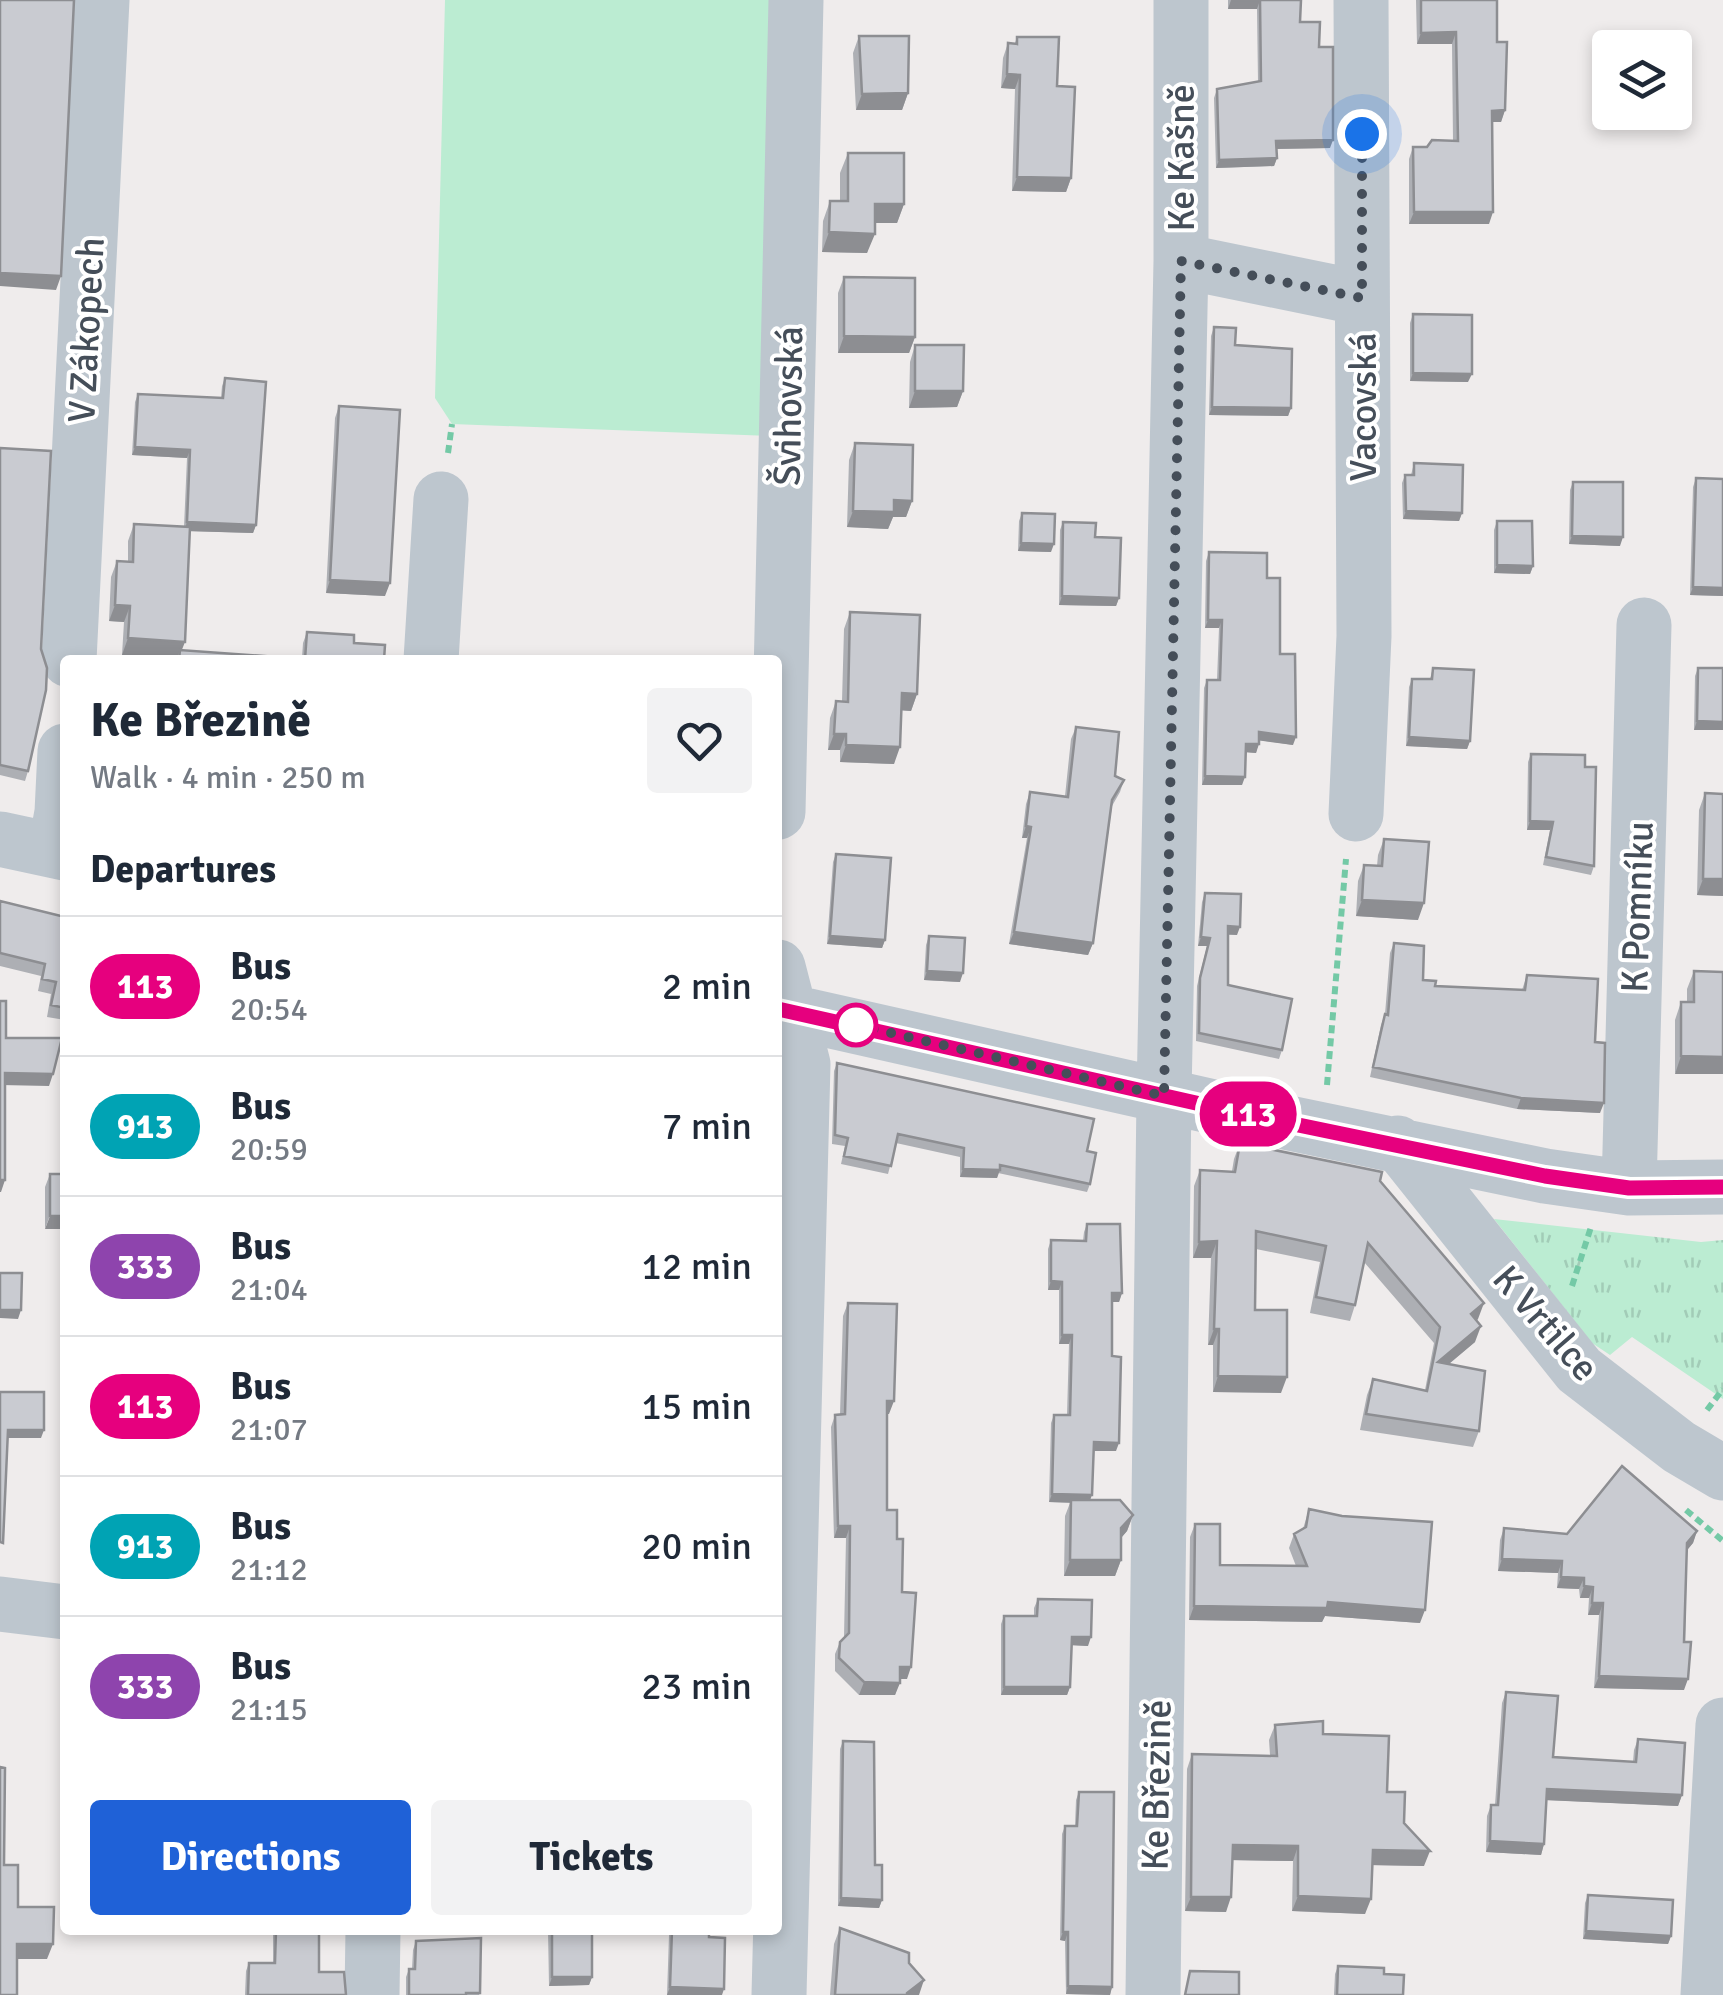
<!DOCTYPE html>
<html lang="en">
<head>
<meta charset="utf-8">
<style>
	body { margin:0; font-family:Signika,sans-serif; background:#f2f2f3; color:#1f2937; height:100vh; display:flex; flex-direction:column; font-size:38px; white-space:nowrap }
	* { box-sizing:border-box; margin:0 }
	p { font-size:32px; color:#747a83 }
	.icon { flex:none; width:55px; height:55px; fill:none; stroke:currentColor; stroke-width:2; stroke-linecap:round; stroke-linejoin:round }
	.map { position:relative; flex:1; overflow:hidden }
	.panel { position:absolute; left:60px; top:655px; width:722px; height:1280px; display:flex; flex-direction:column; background:#fff; border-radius:10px; box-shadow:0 5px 15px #0003 }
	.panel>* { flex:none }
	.badge { padding:0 20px; border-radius:32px; font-size:35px; line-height:65px }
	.buttons { position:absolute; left:1592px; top:30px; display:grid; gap:20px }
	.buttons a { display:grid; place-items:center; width:100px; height:100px; border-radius:10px; background:#fff; box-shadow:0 5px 15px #0003; font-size:50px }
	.you { position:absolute; width:50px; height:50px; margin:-25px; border:8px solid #fff; border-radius:50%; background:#1a73e8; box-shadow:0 0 0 15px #1a73e833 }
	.map>.badge { position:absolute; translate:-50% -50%; box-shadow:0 0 0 5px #fff }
	h2 { padding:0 30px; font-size:38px; line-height:90px }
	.round { display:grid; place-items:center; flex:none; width:105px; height:105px; border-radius:10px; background:#f2f2f3 }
	.head { display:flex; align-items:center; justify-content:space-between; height:170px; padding:0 30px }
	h1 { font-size:48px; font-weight:700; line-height:75px }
	.action { display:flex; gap:20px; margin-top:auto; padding:20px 30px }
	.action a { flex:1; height:115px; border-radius:10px; background:#1f61d7; color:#fff; font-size:40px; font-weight:700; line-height:115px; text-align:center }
	.action a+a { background:#f2f2f3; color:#1f2937 }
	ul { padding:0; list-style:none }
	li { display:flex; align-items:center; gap:30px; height:140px; padding:0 30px; border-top:2px solid #e0e1e3 }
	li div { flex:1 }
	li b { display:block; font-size:38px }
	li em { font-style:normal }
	li .badge { min-width:110px; font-weight:700; text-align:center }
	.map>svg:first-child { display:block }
	.grass { fill:url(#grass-tufts) }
	.garden { fill:#bbecd2 }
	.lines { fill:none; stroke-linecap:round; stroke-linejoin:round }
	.path { stroke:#74c9a6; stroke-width:6; stroke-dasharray:8 5; stroke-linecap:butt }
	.minor { stroke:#bdc6ce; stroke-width:55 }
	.wall { fill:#adafb4 }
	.shaded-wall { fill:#8d8e92 }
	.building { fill:#c9cbd1; stroke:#8d8e92; stroke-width:2.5 }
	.line-casing { stroke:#fff; stroke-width:22 }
	.line { stroke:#e6007e; stroke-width:15 }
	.walk { stroke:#454e59; stroke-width:10; stroke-dasharray:0 18 }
	.stop-dot { fill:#fff; stroke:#e6007e; stroke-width:5 }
	.labels { text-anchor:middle; stroke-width:8; stroke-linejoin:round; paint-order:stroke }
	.street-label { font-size:38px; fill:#454e59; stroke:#fff }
</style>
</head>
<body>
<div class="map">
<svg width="1723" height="1995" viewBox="0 0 1723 1995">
	<defs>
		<pattern id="grass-tufts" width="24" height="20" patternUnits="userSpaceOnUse" patternTransform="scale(2.5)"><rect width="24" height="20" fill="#bbecd2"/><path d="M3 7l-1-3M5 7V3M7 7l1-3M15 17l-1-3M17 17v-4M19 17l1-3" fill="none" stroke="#a2ccb7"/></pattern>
	</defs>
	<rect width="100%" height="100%" fill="#efecec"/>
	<path class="grass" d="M1494,1219L1701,1242L1723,1240V1399L1632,1337L1610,1355L1592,1343Z"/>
	<path class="garden" d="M445,0H778L771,436L452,424L435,398Z"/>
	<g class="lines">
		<path class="path" d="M448,453L452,424
			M1327,1085L1346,859
			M1572,1286L1591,1227
			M1707,1410L1723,1389
			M1686,1510L1723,1541"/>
		<path class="minor" d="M1181,261L1362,298
			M69,660L102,0
			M431,660L441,499
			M778,812L796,0
			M1356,814L1364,636L1361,0
			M0,839L65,853
			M55,851L62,812L65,751
			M778,967L803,1064L779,1995
			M778,1009L1236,1112L1545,1176L1629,1188L1723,1187
			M1398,1143L1579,1370L1679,1447L1723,1473
			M1629,1188L1644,625
			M0,1604L65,1612
			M372,1995L373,1930
			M1153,1995L1164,1095L1181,261V0
			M1708,1995L1723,1725"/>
	</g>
	<path class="wall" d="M1228,0H1301L1300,22L1319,47L1330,148L1277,149V158L1274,166L1216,168L1214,98L1217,89L1258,82L1257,9H1228Z
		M1416,0H1497V42L1505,110L1501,122H1492L1489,224H1409V159L1413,147H1427L1453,141L1452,44H1417Z
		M859,36L908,93L902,110H856L853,53Z
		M1017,37L1057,86L1071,178L1066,192L1012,191L1015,89L1001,88L1003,58L1008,43H1015Z
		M848,153L904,204L897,223H875L867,253L822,252L823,221L830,201H840V173Z
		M844,277L915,337L909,353H838V293Z
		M1413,314L1468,382L1410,381V323Z
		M1214,327L1235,345L1291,408L1288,416L1209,415L1211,336Z
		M915,345L963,391L957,407L909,408L910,362Z
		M225,378L256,525L253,533L190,531L181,651L302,658L303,643L307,632L354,643L384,660H176L177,658L122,655L124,622L109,621L111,577L117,561H128V541L134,524L184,527L187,458L132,455L135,402L138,394L221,398L222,386Z
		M339,406L385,596L326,593L335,418Z
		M855,443L912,501L906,517H893L888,529L847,527L849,460Z
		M0,448L28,771L25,781L0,775Z
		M1414,463L1462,513L1459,521L1403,519L1402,483L1405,475H1411Z
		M1696,478L1723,596L1690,595L1693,487Z
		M1573,482L1620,546L1569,544L1570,490Z
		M1022,513L1051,552L1018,551L1019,521Z
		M1497,521L1533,566L1530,574L1494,573V530Z
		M1063,522L1095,537L1119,598L1116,606L1059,605L1060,530Z
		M1209,552L1267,578L1293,745L1259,740L1256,753L1246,752L1242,785H1202L1204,688L1207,680H1217L1219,628H1205L1206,561Z
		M850,612L917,694L911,711L901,710L894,764L840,762V750H828L830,718L836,701H842L844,629Z
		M1433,668L1470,741L1467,749L1406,746L1409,687L1412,679H1430Z
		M1698,668H1723V730H1694L1695,676Z
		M1076,727L1115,776L1124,780L1120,792L1112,806L1093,943L1088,955L1009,944L1027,838H1022L1026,804L1030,792L1065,796L1071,739Z
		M1531,754L1594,866L1591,875L1543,865L1550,830H1527L1528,762Z
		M1705,793L1723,896L1697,895L1699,810Z
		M1384,839L1418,920L1356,916L1358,881L1364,865L1377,866L1378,855Z
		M836,854L885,940L882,948L827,944L833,862Z
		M1205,893L1237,935H1228V985L1282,1050L1279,1059L1196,1041L1197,986L1207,946H1198L1202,902Z
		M0,901L65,917V1020L47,1017L51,994L38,991L41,976L0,966Z
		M929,936L960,982L924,980L926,945Z
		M1394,943L1423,980L1435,986L1522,990L1527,975L1595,1042L1600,1113L1517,1109L1370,1077L1381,1025L1385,1014L1390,953Z
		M1694,971L1723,972L1675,1074V1020L1681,1002H1687V989Z
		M837,1063L1087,1151L1090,1184L1087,1192L998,1173L997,1178L960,1177V1157L896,1143L888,1174L841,1164L845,1146L832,1144L834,1071Z
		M1240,1143L1380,1181L1478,1319L1476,1321L1475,1342L1449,1364L1479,1431L1473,1447L1360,1430L1367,1395L1373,1379L1425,1390L1434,1343L1364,1262L1355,1305L1350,1321L1310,1313L1320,1262L1256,1249L1255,1310L1281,1393L1213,1392V1345H1208L1211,1258H1193L1194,1186L1200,1170L1232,1171L1234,1159Z
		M50,1174H65L45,1229V1187Z
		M1087,1224L1122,1293L1119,1302H1112V1356L1116,1451H1093L1090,1500L1133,1515L1127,1531L1121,1538V1560L1115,1576H1064L1065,1516L1070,1503L1049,1502L1051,1423L1054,1415H1067L1069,1344H1059V1290H1048V1249L1051,1240L1083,1241L1084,1232Z
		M848,1303L889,1414H887V1510L897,1539L907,1679H900L895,1695H859L835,1671V1654L840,1642L844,1637L846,1538H834L831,1427L835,1415L840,1414L843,1316Z
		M1309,1509L1420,1623L1325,1616L1322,1622L1189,1620L1190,1537L1195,1524L1220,1565L1296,1566L1289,1548L1294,1534L1303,1529Z
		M65,1517V1560H60Z
		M1504,1528L1567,1534L1697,1531L1693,1543L1687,1550L1684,1690L1594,1688L1599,1615H1588L1589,1598H1580L1579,1589L1557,1588L1558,1573L1498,1571L1500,1540Z
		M1038,1599L1088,1646L1071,1645L1070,1687L1067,1695H1001V1624L1004,1616H1034V1608Z
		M1506,1692L1553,1757L1633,1762L1634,1750L1638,1739L1682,1795L1678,1806L1547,1800L1544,1844L1541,1855L1486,1852L1487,1816L1491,1805H1495L1502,1703Z
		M1275,1725L1323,1734L1387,1792L1424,1866L1372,1865L1365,1914L1292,1911L1293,1861L1232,1860L1226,1912L1185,1911L1187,1769L1192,1754L1270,1755L1269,1740Z
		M843,1741L875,1865L882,1900L879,1908L838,1906L840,1749Z
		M1079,1792L1112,1987L1110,1995L1066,1994L1065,1941L1060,1940L1062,1834L1065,1826H1075L1076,1800Z
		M1588,1895L1671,1936L1668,1944L1583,1939L1585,1903Z
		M840,1928L909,1963L919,1995H830L834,1944Z
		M273,1930H319V1972L346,1995H245L246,1971L249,1963H273Z
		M548,1930H592V1977L589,1985L549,1986Z
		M670,1930H709V1937L722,1995H667L669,1935Z
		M416,1941L480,1993L479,1995H406V1977L409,1969H412L413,1950Z
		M1338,1966L1384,1974L1403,1995H1334L1335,1974Z"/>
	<path class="shaded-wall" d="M1231,0H1260L1257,9H1228Z
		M1456,32L1452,44H1417L1421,33Z
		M1007,74L1020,75L1015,89L1001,88Z
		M908,93L902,110H856L862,94Z
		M1505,110L1501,122H1488L1492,111Z
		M1333,140L1330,148L1273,149L1276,141Z
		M1277,158L1274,166L1216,168L1219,160Z
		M1017,177L1071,178L1066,192L1012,191Z
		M875,204H904L897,223H868Z
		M1414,212H1493L1489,224H1409Z
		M829,232L875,234L867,253L822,252Z
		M0,273L61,276L56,290L0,286Z
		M844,336L915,337L909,353H838Z
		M1413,373L1472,374L1468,382L1410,381Z
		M915,391H963L957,407L909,408Z
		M1212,407L1291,408L1288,416L1209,415Z
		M135,447L190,450L187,458L132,455Z
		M894,500L912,501L906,517H893L888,529L847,527L853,511Z
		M1406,511L1462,513L1459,521L1403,519Z
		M187,522L256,525L253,533L184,531Z
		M1572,536L1623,537L1620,546L1569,544Z
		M1021,543L1054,544L1051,552L1018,551Z
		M1497,565L1533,566L1530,574L1494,573Z
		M330,580L390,583L385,596L326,593Z
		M1693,587L1723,588V596L1690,595Z
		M1062,596L1119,598L1116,606L1059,605Z
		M115,605L130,606L124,622L109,621Z
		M1208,620H1222L1219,628H1205Z
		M128,638L185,642L179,657L180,650L177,658L122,655Z
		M902,693L917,694L911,711L896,710Z
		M1697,721L1723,722V730H1694Z
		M1259,732L1296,737L1293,745L1256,740Z
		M834,734H846L840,750H828Z
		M1409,737L1470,741L1467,749L1406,746Z
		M1246,744H1259L1256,753L1243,752Z
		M846,745L900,747L894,764L840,762Z
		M1205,776L1245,777L1242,785H1202Z
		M1530,821L1553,822L1550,830H1527Z
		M1026,826L1031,827L1027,838H1022Z
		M1703,879H1723V896L1697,895Z
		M1362,900L1424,903L1418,920L1356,916Z
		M1228,926L1240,927L1237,935L1225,934Z
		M1014,932L1093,943L1088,955L1009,944Z
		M830,936L885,940L882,948L827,944Z
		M1201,937L1210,938L1207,946H1198Z
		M927,971L963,973L960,982L924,980Z
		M1681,1056L1723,1057V1074H1675Z
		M5,1073L53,1074L49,1086L1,1085Z
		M1521,1098L1604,1103L1600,1113L1517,1109Z
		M963,1169L1000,1170L997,1178L960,1177Z
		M0,1180H5L1,1192H0Z
		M50,1216H65V1229H45Z
		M1217,1241L1211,1258H1193L1199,1242Z
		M1051,1281L1062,1282L1059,1290H1048Z
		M1112,1293H1122L1119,1302H1109Z
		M1484,1303L1478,1319L1465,1330L1471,1314Z
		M0,1310H21L18,1319L0,1318Z
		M1481,1326L1475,1342L1432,1378L1438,1362Z
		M1214,1329H1219L1213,1345H1208Z
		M1062,1335H1072L1069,1344H1059Z
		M1218,1376L1287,1377L1281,1393L1213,1392Z
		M887,1401H894L889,1414H882Z
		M8,1430H44L41,1438H5Z
		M1094,1442L1119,1443L1116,1451H1091Z
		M1052,1494L1092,1495L1089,1503L1049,1502Z
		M1133,1515L1127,1531L1115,1545L1121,1528Z
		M838,1526H850L846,1538H834Z
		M1697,1531L1693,1543L1683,1555L1687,1543Z
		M1502,1559L1562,1561L1558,1573L1498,1571Z
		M1070,1560H1121L1115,1576H1064Z
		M1561,1577L1584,1578L1579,1589L1557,1588Z
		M1584,1586L1593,1587L1589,1598H1580Z
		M1328,1602L1425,1610L1420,1623L1325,1616L1322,1622L1189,1620L1194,1606Z
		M1592,1603H1603L1599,1615H1588Z
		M1072,1637H1091L1088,1646L1068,1645Z
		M900,1667H911L907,1679H896Z
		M1599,1676L1688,1679L1684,1690L1594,1688Z
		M864,1682L900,1683L895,1695H859Z
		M1004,1687H1070L1067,1695H1001Z
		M1547,1789L1682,1795L1678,1806L1543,1800Z
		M1490,1841L1544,1844L1541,1855L1486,1852Z
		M1233,1845L1298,1846L1293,1861L1227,1860Z
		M1373,1850L1430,1851L1424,1866L1367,1865Z
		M1298,1896L1371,1899L1365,1914L1292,1911Z
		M1191,1897H1231L1226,1912L1185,1911Z
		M841,1898L882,1900L879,1908L838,1906Z
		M1586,1931L1671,1936L1668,1944L1583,1939Z
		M1063,1932H1068L1065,1941L1060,1940Z
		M17,1944H53L47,1959H12Z
		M552,1977H592L589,1985L549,1986Z
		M924,1980L919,1995H906L907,1993Z
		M1068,1986L1112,1987L1110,1995L1066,1994Z
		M670,1987L724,1989L722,1995H667Z"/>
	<path class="building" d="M0,0H74L61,276L0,273Z
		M1231,0H1301L1300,22H1320L1319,47H1333V140L1276,141L1277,158L1219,160L1217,89L1261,81L1260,0Z
		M1421,0H1497V42H1507L1505,110L1492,111L1493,212H1414L1413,147H1427L1432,140L1458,141L1456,32L1421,33Z
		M859,36H909L908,93L862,94Z
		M1017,37H1059L1057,86L1075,87L1071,178L1017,177L1020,75L1007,74L1008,43L1017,44Z
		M848,153H904V204H875V234L829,232L830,201H848Z
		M844,277L915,278V337L844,336Z
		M1413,314L1472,315V374L1413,373Z
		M1214,327L1236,328L1235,345L1292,349L1291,408L1212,407Z
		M915,345H964L963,391H915Z
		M225,378L266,382L256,525L187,522L190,450L135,447L138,394L223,398Z
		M339,406L400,410L390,583L330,580Z
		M855,443L913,445L912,501L894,500V512L853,511Z
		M0,448L51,451L41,649L47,668L46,690L28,771L0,765Z
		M1414,463L1463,465L1462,513L1406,511L1405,475H1414Z
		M1696,478L1723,479V588L1693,587Z
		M1573,482H1623V537L1572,536Z
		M1022,513L1055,514L1054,544L1021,543Z
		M1497,521H1532L1533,566L1497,565Z
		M1063,522L1096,523L1095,537L1121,538L1119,598L1062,596Z
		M134,524L190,527L185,642L128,638L130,606L115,605L117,561L133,562Z
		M1209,552L1267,553V578H1280V654H1295L1296,737L1259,732V744H1246L1245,777L1205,776L1207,680H1220L1222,620H1208Z
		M850,612L920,615L917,694L902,693L900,747L846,745V734H834L836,701L848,702Z
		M307,632L354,635V643L385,645L384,660H179L180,650L305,659Z
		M1433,668L1474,670L1470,741L1409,737L1412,679H1432Z
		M1698,668H1723V722L1697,721Z
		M1076,727L1119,732L1115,776L1124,780L1112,800L1093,943L1014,932L1031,827L1026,826L1030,792L1068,797Z
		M1531,754L1585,755V767H1596L1594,866L1546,857L1553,822L1530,821Z
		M1705,793L1723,794V879H1703Z
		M1384,839L1429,842L1424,903L1362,900L1364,865L1382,866Z
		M836,854L891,858L885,940L830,936Z
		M1205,893L1241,894L1240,927L1228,926V985L1292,999L1282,1050L1199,1033L1200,978L1210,938L1201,937Z
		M0,901L65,917V1008L51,1005L56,982L42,979L45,964L0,953Z
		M929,936L965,938L963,973L927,971Z
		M1394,943L1424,946L1423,980L1436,981L1435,986L1525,990L1527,975L1598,979L1595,1042L1605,1043L1604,1103L1521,1098L1373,1067L1385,1014L1388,1015Z
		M1694,971L1723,972V1057L1681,1056V1002H1694Z
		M0,1001H6V1038H62L53,1074L5,1073V1180H0Z
		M837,1063L1094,1119L1087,1151L1096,1153L1090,1184L1000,1165V1170L963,1169L964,1148L898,1134L891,1166L844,1156L848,1138L835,1135Z
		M1240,1143L1382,1172L1380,1181L1484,1303L1471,1314L1481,1326L1438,1362L1485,1371L1479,1431L1366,1414L1373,1379L1427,1391L1440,1327L1368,1243L1355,1305L1316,1297L1326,1246L1256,1231L1255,1310H1287V1377L1218,1376L1219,1329H1214L1217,1241L1199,1242L1200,1170L1235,1172Z
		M50,1174H65V1216H50Z
		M1087,1224H1120L1122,1293H1112V1356L1121,1357L1119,1443L1094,1442L1092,1495L1052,1494L1054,1415H1070L1072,1335H1062V1282L1051,1281V1240L1086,1241Z
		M0,1273H22L21,1310H0Z
		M848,1303L897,1304L894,1401H887V1510H897V1539H903L902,1592L916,1593L911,1667H900V1683L864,1682L839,1658L840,1642L849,1633L850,1526H838L835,1415L845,1414Z
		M0,1392H44V1430H8L3,1543L0,1542Z
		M1622,1466L1697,1531L1687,1543L1684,1642H1691L1688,1679L1599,1676L1603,1603H1592L1593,1587L1584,1586V1578L1561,1577L1562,1561L1502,1559L1504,1528L1567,1534Z
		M1071,1500H1120L1133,1515L1121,1528V1560H1070Z
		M1309,1509L1342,1516L1432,1522L1425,1610L1328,1602L1327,1608L1194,1606L1195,1524H1220V1565L1307,1566L1294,1534L1306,1527Z
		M1038,1599L1092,1600L1091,1637H1072L1070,1687H1004V1616H1037Z
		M1506,1692L1558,1696L1553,1757L1636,1762L1638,1739L1685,1743L1682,1795L1547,1789L1544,1844L1490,1841L1491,1805H1498Z
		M1323,1721V1734L1389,1736L1387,1792H1405L1404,1823L1430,1851L1373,1850L1371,1899L1298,1896V1846L1233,1845L1231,1897H1191L1192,1754L1277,1756L1275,1725Z
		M843,1741L874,1742L875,1865H882V1900L841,1898Z
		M0,1767L5,1768L4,1865H18V1907H54L53,1944H17V1995H0Z
		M1079,1792H1114L1112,1987L1068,1986V1932H1063L1065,1826H1077Z
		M1588,1895L1673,1900L1671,1936L1586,1931Z
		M840,1928L909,1953V1963L924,1980L907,1993V1995H835Z
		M276,1930H319V1972H344L346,1995H248L249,1963H275Z
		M552,1930H592V1977H552Z
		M672,1930H709V1937L725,1938L724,1989L670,1987Z
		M481,1938L480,1993H466V1995H409V1969H415L416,1941Z
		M1338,1966L1384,1968V1974L1404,1975L1403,1995H1337Z
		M1190,1971L1239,1972V1995H1185Z"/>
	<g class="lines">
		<g class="line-casing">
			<path id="line" d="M778,1009L1236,1112L1545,1176L1629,1188L1723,1187"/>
		</g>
		<use href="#line" class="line"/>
		<path class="walk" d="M856,1025L1164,1096L1181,261L1362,298V134"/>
	</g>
	<circle class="stop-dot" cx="856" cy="1025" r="20"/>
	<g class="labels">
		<g class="street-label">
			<text transform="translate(1181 158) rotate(-90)" y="13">Ke Kašně</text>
			<text transform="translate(86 330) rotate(-87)" y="13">V Zákopech</text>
			<text transform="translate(788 406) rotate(-89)" y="13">Švihovská</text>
			<text transform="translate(1363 407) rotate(-90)" y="13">Vacovská</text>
			<text transform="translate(1637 907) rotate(-88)" y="13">K Pomníku</text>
			<text transform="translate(1546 1323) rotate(49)" y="13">K Vrtilce</text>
			<text transform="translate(1156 1785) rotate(-89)" y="13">Ke Březině</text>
		</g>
	</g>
</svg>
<div class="buttons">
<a><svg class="icon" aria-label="layers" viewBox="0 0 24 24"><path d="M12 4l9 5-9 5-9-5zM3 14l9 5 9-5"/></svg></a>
</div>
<div class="you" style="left:1362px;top:134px"></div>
<b class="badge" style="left:1248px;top:1114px;background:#e6007e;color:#fff">113</b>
<section class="panel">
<div class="head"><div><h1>Ke Březině</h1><p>Walk · 4 min · 250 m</p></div><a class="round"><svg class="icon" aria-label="heart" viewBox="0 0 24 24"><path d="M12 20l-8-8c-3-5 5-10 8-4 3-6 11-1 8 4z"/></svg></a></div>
<h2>Departures</h2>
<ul>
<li><span class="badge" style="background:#e6007e;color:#fff">113</span><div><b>Bus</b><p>20:54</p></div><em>2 min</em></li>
<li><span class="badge" style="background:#00a3b4;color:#fff">913</span><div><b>Bus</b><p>20:59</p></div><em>7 min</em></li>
<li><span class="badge" style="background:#8e44ad;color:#fff">333</span><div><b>Bus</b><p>21:04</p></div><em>12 min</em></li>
<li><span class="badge" style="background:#e6007e;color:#fff">113</span><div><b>Bus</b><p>21:07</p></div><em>15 min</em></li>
<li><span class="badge" style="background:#00a3b4;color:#fff">913</span><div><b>Bus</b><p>21:12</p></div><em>20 min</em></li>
<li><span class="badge" style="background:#8e44ad;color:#fff">333</span><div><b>Bus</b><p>21:15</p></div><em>23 min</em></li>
</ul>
<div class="action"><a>Directions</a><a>Tickets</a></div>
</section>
</div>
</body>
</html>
